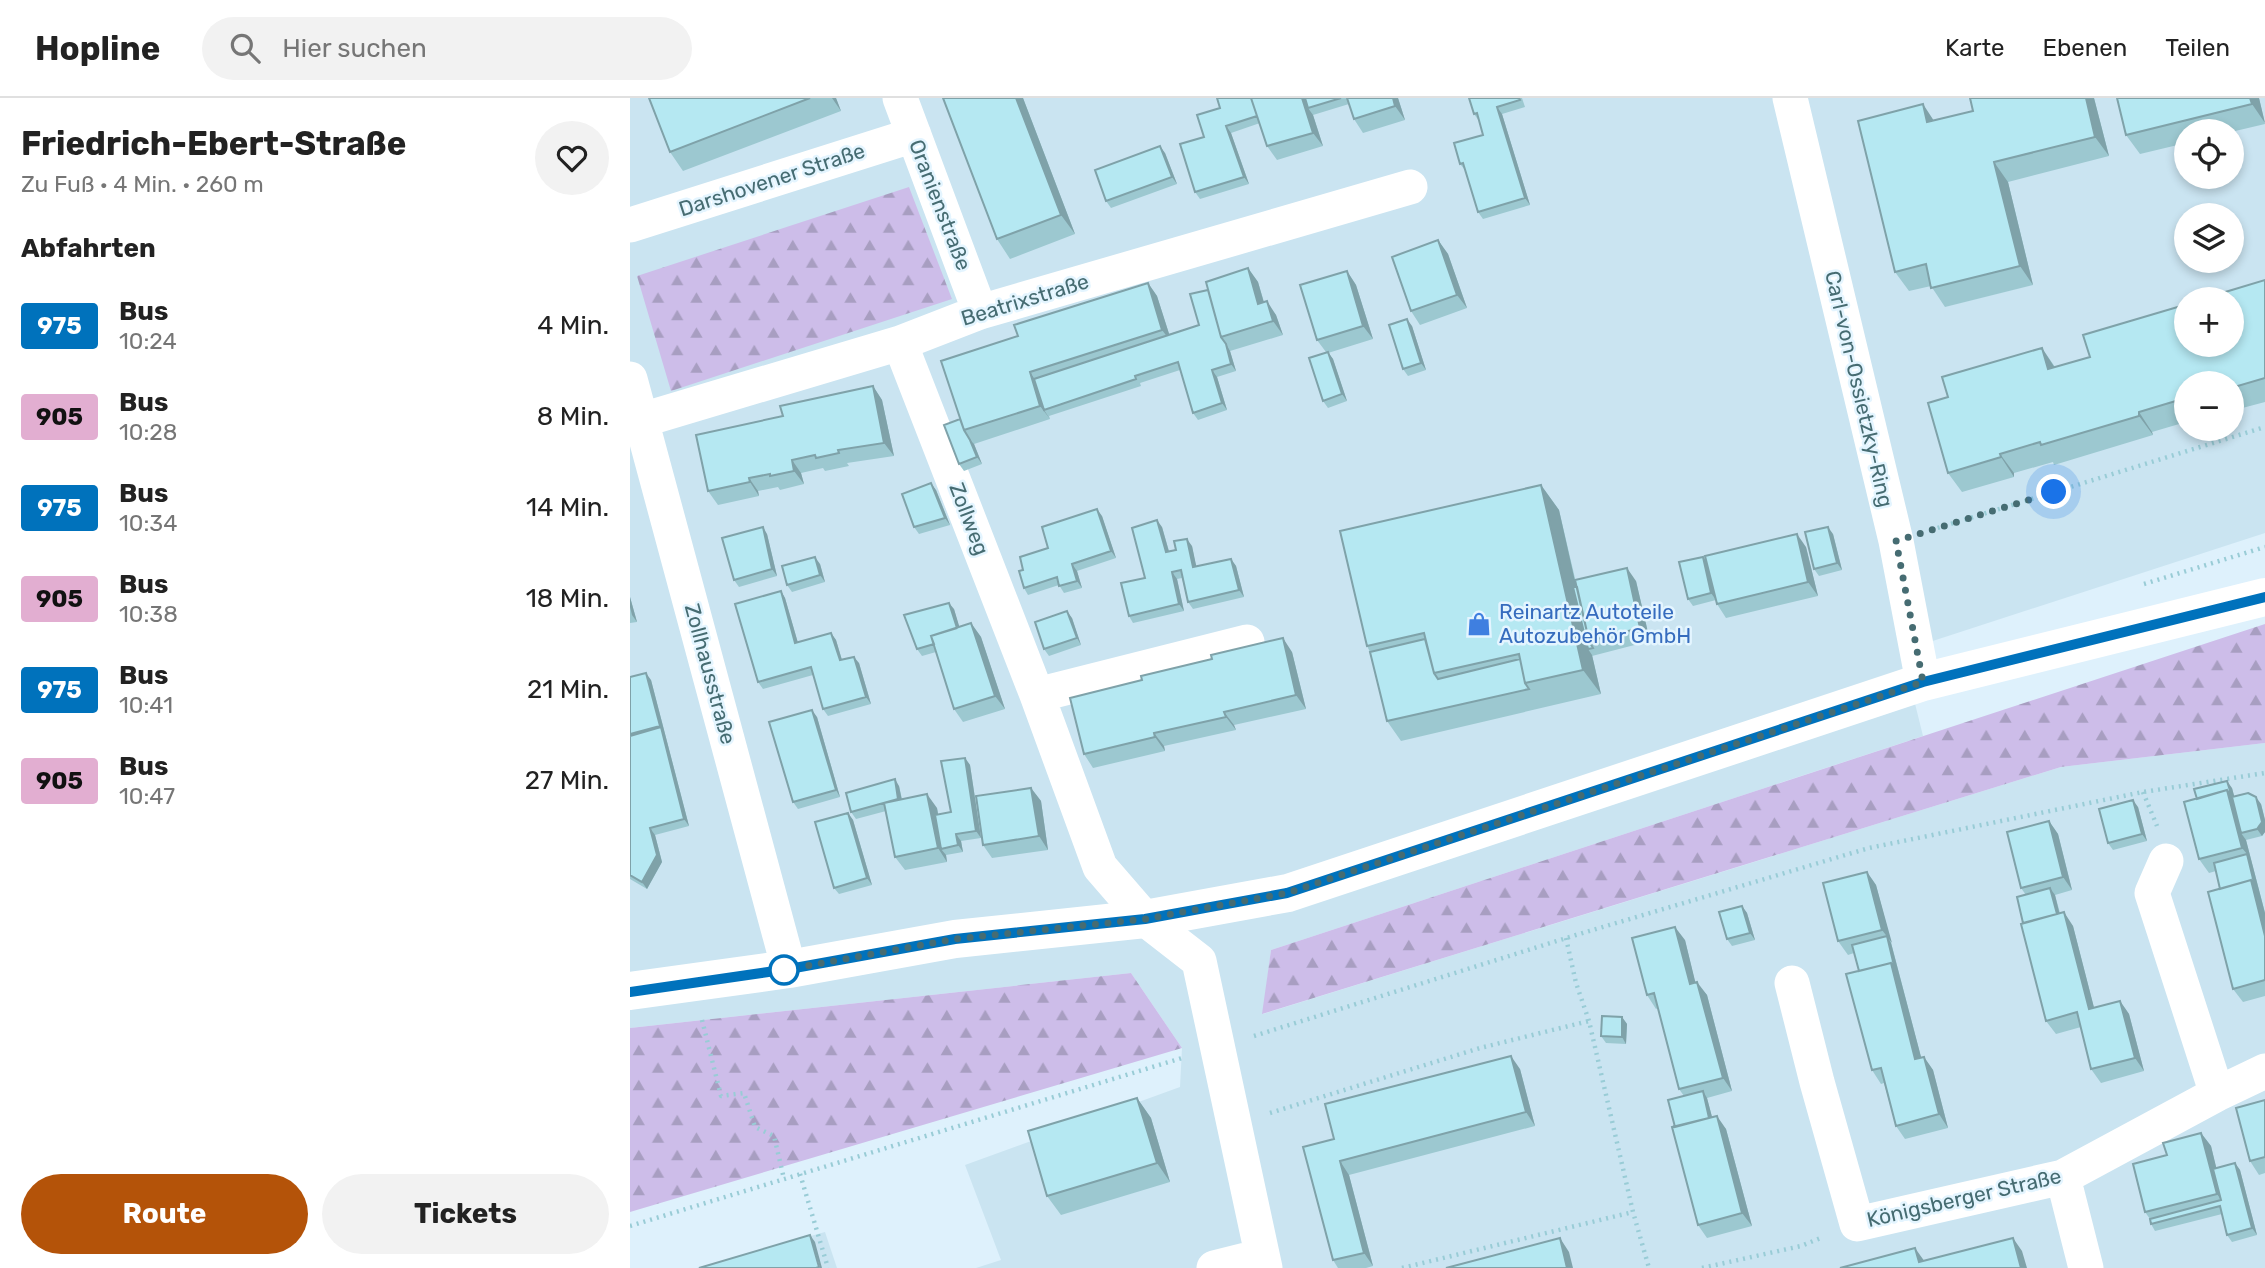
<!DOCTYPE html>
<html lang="de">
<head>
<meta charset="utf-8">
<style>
	body { margin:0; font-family:Rubik,sans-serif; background:#f2f2f2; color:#222; height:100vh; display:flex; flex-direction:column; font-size:26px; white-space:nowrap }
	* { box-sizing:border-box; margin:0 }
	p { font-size:23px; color:#767676 }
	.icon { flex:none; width:38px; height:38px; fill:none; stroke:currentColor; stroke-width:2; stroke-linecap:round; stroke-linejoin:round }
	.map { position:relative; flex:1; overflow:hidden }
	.side { display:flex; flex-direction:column; background:#fff; width:630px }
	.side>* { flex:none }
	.badge { padding:0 14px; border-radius:5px; font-size:24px; line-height:46px }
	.buttons { position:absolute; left:1544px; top:21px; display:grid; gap:14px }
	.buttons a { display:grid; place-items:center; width:70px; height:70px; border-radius:50%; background:#fff; box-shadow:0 4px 10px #0003; font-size:35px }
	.you { position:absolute; width:35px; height:35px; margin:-18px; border:5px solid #fff; border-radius:50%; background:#1a73e8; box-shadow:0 0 0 10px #1a73e833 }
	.map>.badge { position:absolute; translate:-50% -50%; box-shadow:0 0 0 4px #fff }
	h2 { padding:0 21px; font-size:26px; line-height:63px }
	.round { display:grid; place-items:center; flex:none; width:74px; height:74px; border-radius:37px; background:#f2f2f2 }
	.headline { display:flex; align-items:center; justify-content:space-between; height:119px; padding:0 21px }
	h1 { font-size:33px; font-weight:700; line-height:52px }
	.cta { display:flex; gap:14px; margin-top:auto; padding:14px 21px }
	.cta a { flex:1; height:80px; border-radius:42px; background:#b45309; color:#fff; font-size:28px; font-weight:700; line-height:80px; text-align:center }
	.cta a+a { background:#f2f2f2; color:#222 }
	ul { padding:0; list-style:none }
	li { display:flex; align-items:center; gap:21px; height:91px; padding:0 21px }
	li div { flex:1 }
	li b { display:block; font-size:26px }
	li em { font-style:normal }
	li .badge { min-width:77px; font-weight:700; text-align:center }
	header { display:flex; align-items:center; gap:42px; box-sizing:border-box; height:98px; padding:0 35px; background:#fff; border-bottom:2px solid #e0e0e0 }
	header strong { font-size:33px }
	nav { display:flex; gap:38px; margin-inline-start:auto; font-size:24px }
	.search { width:490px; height:63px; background:#f2f2f2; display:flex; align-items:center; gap:18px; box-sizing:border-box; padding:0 24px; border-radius:38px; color:#767676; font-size:26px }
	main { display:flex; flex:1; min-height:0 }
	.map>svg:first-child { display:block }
	.residential { fill:#cae4f1; fill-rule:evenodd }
	.forest { fill:url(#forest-firs) }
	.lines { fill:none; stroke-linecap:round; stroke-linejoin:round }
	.path { stroke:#99ccd6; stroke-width:4.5; stroke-dasharray:2 5; stroke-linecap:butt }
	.minor { stroke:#fff; stroke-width:35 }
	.tertiary { stroke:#fff; stroke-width:38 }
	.wall { fill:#9cc8d0 }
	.shaded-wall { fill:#7fa2a9 }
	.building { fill:#b5e8f2; stroke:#7fa2a9; stroke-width:2 }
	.line-casing { stroke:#fff; stroke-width:16 }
	.line { stroke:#0072bc; stroke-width:10 }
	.walk { stroke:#466c72; stroke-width:7; stroke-dasharray:0 12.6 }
	.stop-dot { fill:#fff; stroke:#0072bc; stroke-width:3.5 }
	.labels { text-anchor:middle; stroke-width:5; stroke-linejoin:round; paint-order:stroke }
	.street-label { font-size:21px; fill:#466c72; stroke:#e4f5ff }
	.shop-label { font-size:21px; fill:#366cbe; stroke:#e4f5ff; text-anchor:start }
</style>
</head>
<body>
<header>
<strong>Hopline</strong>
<div class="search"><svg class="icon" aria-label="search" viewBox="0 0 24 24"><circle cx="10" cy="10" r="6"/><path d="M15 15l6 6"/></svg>Hier suchen</div>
<nav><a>Karte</a><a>Ebenen</a><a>Teilen</a></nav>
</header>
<main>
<section class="side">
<div class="headline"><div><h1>Friedrich-Ebert-Straße</h1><p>Zu Fuß · 4 Min. · 260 m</p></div><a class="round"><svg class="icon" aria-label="heart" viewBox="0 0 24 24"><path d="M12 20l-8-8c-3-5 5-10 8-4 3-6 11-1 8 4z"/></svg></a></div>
<h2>Abfahrten</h2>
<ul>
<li><span class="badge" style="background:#0072bc;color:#fff">975</span><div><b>Bus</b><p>10:24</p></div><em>4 Min.</em></li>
<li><span class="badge" style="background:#e2aed1;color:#111">905</span><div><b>Bus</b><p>10:28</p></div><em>8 Min.</em></li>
<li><span class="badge" style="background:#0072bc;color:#fff">975</span><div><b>Bus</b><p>10:34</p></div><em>14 Min.</em></li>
<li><span class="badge" style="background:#e2aed1;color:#111">905</span><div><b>Bus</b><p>10:38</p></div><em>18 Min.</em></li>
<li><span class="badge" style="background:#0072bc;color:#fff">975</span><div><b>Bus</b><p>10:41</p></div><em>21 Min.</em></li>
<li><span class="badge" style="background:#e2aed1;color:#111">905</span><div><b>Bus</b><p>10:47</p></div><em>27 Min.</em></li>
</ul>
<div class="cta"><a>Route</a><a>Tickets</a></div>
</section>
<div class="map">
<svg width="1635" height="1170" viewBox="0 0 1635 1170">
	<defs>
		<pattern id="forest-firs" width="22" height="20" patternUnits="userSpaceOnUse" patternTransform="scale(1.75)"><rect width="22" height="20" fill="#cdbde9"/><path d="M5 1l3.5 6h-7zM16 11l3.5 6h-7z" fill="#a89ec1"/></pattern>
	</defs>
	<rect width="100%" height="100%" fill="#def1fc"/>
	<path class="residential" d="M0,0H1635V435L1272,553L1293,638L641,852L633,916L1431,669L1635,645V1170H346L371,1162L335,1067L550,989L552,950L501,875L0,930ZM1556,33H1601V79H1556ZM1556,117H1601V163H1556ZM1556,201H1601V247H1556ZM1556,285H1601V331H1556Z
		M195,1134L207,1170H67Z"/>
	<path class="forest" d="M279,89L322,201L41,293L7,178Z
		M1635,526V645L1431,669L632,916L641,852Z
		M501,875L552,950L0,1114V930Z"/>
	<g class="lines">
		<path class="path" d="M1301,432L1635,329
			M1514,486L1635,449
			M1513,694L1527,728
			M936,840L946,885L959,923L1003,1114L1019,1170
			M72,922L91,998L114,995L125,1029L144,1038L154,1081
			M624,938L946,837L1239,750L1513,694L1635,675
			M640,1015L850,950L959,923
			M170,1076L198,1170
			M0,1128L552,960
			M772,1170L1003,1114
			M1072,1170L1171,1148L1193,1139"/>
		<path class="minor" d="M270,0L350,214
			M1160,0L1266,443L1293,584
			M0,127L284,37
			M270,245L407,597L470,769L515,821L569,863L635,1170
			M0,281L159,871
			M12,322L270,245L350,214L780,89
			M407,597L617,544
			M1536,763L1522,795L1587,996
			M1162,885L1187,984L1227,1126L1433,1079L1587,996L1635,973
			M1433,1079L1456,1170
			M584,1170L632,1158"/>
		<path class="tertiary" d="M0,893L159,871L325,841L515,821L658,795L1293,584L1635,499"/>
	</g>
	<path class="wall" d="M19,0H206L211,13L53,73L40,54Z
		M313,0H393L445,136L380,161L367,141Z
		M587,0H768L775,22L733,35L724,21L719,6L683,17L693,48L647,62L637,48L630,25L601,35L619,86L570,101L565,94L590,10Z
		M839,0H892L895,9L872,16L900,107L853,121L848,114L835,72L830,66L853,37L849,23L844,16Z
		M1340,0H1464L1479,58L1378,84L1403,187L1315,209L1301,188L1279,193L1265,174L1304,23L1343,13Z
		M1629,0L1635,26L1601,34L1556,33V45L1510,56L1496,37Z
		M535,55L547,86L481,110L476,103Z
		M808,142L818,156L837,210L790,227L781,213Z
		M618,170L628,184L634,204L646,217L653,237L600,253L606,273L587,279L597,312L568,322L563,315L550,272L510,285L511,288L419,318L420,321L344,346L352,366L334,373L329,366L330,321L388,238L518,185L527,198L539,236L569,227L578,192Z
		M717,173L726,187L743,241L698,255L703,261L717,303L698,310L693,303L696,254L687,242Z
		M1635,182V304L1601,313V285H1556V324L1522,334L1523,337L1424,367L1423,364L1384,375V379L1332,394L1318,375V299L1412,250L1425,269L1556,247H1601Z
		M782,228L796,272L778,278L773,271Z
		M243,288L252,302L264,358L217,365L219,368L195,373L193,370L171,375L174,386L150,392L148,389L128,393L129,398L88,407L78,393L153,318Z
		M911,387L929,412L947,489L1006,483L1020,543L962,558V557L971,596L771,643L757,623L740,554L737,548Z
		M306,392L320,427L289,436L284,429Z
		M472,418L486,460L447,473L452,490L434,495L429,487L398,497L394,490L418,450Z
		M532,429L539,453L562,448L566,469L601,461L606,468L614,499L563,511L558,504L552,480L547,481L554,513L503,525L499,518L515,480Z
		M137,436L147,478L109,489L104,482Z
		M1203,436L1212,472L1189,478L1184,471Z
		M1176,449L1188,498L1096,520L1087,506L1086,502L1063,508L1058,501L1073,459L1077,464Z
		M190,466L195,484L162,494L157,487Z
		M151,493L155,500L168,545L201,535L206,542L212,562L229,565L241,606L198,618L193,611L183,577L133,591L128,584Z
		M0,499L7,524L0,525Z
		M324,511L329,529L341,525L351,539L375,611L333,624L324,611L306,554L292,558L287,551Z
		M442,520L451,547L419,558L414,551Z
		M662,554L676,611L604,627L606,632L534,648L535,653L463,670L454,656Z
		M0,579L21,582L59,728L25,737L32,764L17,791L0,781Z
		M187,619L210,699L168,711L163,704Z
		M335,660L340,667L351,740L331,743L333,754L316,757L317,764L275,772L265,759L256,713L226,721L221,714L269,688L272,701L307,710L308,716L321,714Z
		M401,690L411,703L418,752L362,760L353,747Z
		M1602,690L1604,698L1631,706L1635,722V734L1632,738L1616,742L1635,815V898L1613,904L1603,891L1590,791L1586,773L1579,775L1569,761Z
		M1508,709L1517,743L1483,752L1478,745Z
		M218,715L223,722L242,787L209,796L204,790Z
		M1419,723L1428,736L1442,792L1425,797L1430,815L1443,828L1464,910L1490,903L1499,916L1514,973L1471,985L1461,971L1451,929L1426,936L1416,923L1393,825L1396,797L1391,790Z
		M1237,774L1246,787L1291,959H1294L1303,972L1318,1030L1275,1041L1266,1028L1254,985L1251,986L1242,972L1229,873L1224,855L1218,857L1208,843Z
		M1112,808L1117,815L1125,842L1102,848L1097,841Z
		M1055,842L1065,884L1077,897L1102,993L1077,1000L1082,1019L1096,1031L1122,1128L1077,1140L1068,1127L1045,1029L1054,998L1049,991L1028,910L1026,911L1017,897Z
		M992,919L997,926L996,946L976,945L971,938Z
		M890,971L905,1028L719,1077L743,1168L736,1170H708L703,1162L704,1041Z
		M507,1000L521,1020L540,1084L431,1117L417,1098Z
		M1635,1002V1075L1629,1077L1620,1063Z
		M1571,1035L1581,1048L1586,1070L1605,1065L1610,1072L1627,1137L1602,1144L1597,1137L1592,1116L1525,1133L1521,1126L1520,1121L1515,1114L1537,1057Z"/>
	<path class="shaded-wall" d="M202,0H206L211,13Z
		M386,0H393L445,136L431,117Z
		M672,0H678V10L683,17L693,48L683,35Z
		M763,0H768L775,22L765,8Z
		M1456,0H1464L1479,58L1465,39Z
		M1620,0H1629L1635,25L1622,6Z
		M1293,6L1306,26L1297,24Z
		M867,9L872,16L900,107L895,100Z
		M596,28L601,35L619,86L614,79Z
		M530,48L535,55L547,86L542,79Z
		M1364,64L1378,84L1403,187L1390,168Z
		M808,142L818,156L837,210L827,197Z
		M618,170L628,184L638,219L628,206Z
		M717,173L726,187L743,241L733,228Z
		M518,185L527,198L542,245L532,232Z
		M637,203L646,217L653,237L643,223Z
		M777,221L782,228L796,272L791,265Z
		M596,246L600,253L606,273L601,266Z
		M1412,250L1425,270L1418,271Z
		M698,254L703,261L717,303L712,296Z
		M582,272L587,279L597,312L592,305Z
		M400,274L409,288L414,312L420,321L410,308Z
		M243,288L252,302L264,358L254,345Z
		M1509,314L1522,334L1523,337L1509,318Z
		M340,342L344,346L352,366L347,359Z
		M1370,356L1384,375V379L1371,359Z
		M162,362L171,375L174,386L164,373Z
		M119,380L128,393L129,398L120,384Z
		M301,385L306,392L320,427L315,420Z
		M911,387L929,412L960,550L958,551L962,557L971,596L953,572Z
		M467,411L472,418L486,460L481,453Z
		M527,422L532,429L541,461L536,454Z
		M133,429L137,436L147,478L142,471Z
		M1198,429L1203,436L1212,472L1207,465Z
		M1167,436L1176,449L1188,498L1178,484Z
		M557,441L562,448L568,476L563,469Z
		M185,459L190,466L195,484L190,477Z
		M1073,459L1078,466L1086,502L1081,495Z
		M601,461L606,468L614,499L609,492Z
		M442,466L447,473L452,490L447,483Z
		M997,470L1006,483L1020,543L1010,530Z
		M542,474L547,481L554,513L549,506Z
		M151,493L155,500L170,552L165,545Z
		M0,499L7,524L2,517L0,509Z
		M319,505L324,511L334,544L329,537Z
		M437,513L442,520L451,547L447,540Z
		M341,525L351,539L375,611L365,598Z
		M201,535L206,542L214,569L210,562Z
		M653,540L662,554L676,611L666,597Z
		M224,559L229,565L241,606L236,599Z
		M16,575L21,582L59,728L54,721Z
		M182,612L187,619L210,699L206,692Z
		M594,614L604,627L606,632L596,619Z
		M524,635L534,648L535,653L525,639Z
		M335,660L340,667L351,740L346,733Z
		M265,681L269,688L273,708L268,701Z
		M1597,683L1602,690L1614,734L1611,735L1616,742L1635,815V838L1621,782L1617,756L1612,750L1597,692Z
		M401,690L411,703L418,752L409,738Z
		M297,696L307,710L314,750L311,751L316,757L317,764L308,750Z
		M1626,699L1631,706L1635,722V734L1632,738L1627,731Z
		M1503,702L1508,709L1517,743L1512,736Z
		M218,715L223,722L242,787L237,780Z
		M1419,723L1428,736L1442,792L1433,779Z
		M20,730L25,737L32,764L17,791L12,784Z
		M326,736L331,743L333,754L328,747Z
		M1237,774L1246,787L1262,845L1252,832Z
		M1420,790L1425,797L1433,830L1429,823Z
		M1112,808L1117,815L1125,842L1120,835Z
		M1434,814L1443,828L1468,925L1459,911Z
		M1045,829L1055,842L1069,899L1060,886Z
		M1257,838L1261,845L1295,974L1285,961L1261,865Z
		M1067,884L1077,897L1102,993L1093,980Z
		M1490,903L1499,916L1514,973L1505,960Z
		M992,919L997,926L996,946L992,939Z
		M881,958L890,971L905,1028L896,1014Z
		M1294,959L1303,972L1318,1030L1309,1016Z
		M1073,993L1077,1000L1086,1034L1081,1027Z
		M507,1000L521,1020L540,1084L527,1065Z
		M1087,1018L1096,1031L1122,1128L1112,1115Z
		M1571,1035L1581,1048L1596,1109L1587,1096Z
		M710,1063L719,1077L743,1168L734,1155Z
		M1605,1065L1610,1072L1627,1137L1622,1130Z
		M180,1137L185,1144L192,1170H190Z
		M930,1140L939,1154L943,1170H937Z
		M1383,1140L1392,1153L1397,1170H1391Z
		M1285,1150L1295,1164H1289Z"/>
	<path class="building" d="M19,0H180L40,54Z
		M313,0H386L431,117L367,141Z
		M587,0H621L627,18L596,28L614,79L565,94L550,46L574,39L567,17L590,10Z
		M621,0H672L683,35L637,48Z
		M675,0H711L678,10Z
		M717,0H763L765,8L724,21Z
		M839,0H889L890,2L867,9L895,100L848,114L833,65L830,66L824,45L853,37L847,15L844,16Z
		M1340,0H1456L1465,39L1364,64L1390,168L1301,190L1296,166L1265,174L1228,23L1293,6L1297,24L1343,13Z
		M1487,0H1620L1622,6L1496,37Z
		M530,48L542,79L476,103L465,72Z
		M808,142L827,197L781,213L762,159Z
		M618,170L628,206L637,203L643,223L591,239L576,184Z
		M717,173L733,228L687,242L670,187Z
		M1635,182V280L1601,290V285H1556V303L1550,305L1549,302L1509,314V318L1411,347L1410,344L1370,356L1371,359L1318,375L1298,305L1318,299L1312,279L1412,250L1418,271L1460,259L1453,237L1551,208L1556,224V247H1601V201H1594L1592,195Z
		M518,185L532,232L400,274L410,308L334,332L311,263L388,238L384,227Z
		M578,192L591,239L596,246L601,266L582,272L592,305L563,315L548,264L505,278L506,281L414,312L404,281L569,227L560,196Z
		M777,221L791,265L773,271L759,227Z
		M698,254L712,296L693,303L679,260Z
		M243,288L254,345L208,352L209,355L186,360L185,357L162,362L164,373L140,378V376L119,380L120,384L78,393L66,337L153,318L150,308Z
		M330,321L334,332L340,342L347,359L329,366L314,327Z
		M301,385L315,420L284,429L272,396Z
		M911,387L953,572L895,585L889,556L804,575L794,535L737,548L710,433Z
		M467,411L481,453L442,466L447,483L429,488L427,479L394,490L389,473L393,472L390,459L418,450L412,429Z
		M527,422L536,454L546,452L544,443L557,441L563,469L601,461L609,492L558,504L551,472L542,474L549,506L499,518L491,485L515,480L502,430Z
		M133,429L142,471L104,482L92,440Z
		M1198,429L1207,465L1184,471L1175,434Z
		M1167,436L1178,484L1087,506L1075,458Z
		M185,459L190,477L157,487L152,468Z
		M1073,459L1081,495L1058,501L1049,464Z
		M997,470L1010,530L959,543L945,482Z
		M943,489H947L959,543L963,550L958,551Z
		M151,493L165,545L201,535L210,562L224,559L236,599L193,611L181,569L128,584L105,506Z
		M319,505L327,530L301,538L304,546L287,551L274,517Z
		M437,513L447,540L414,551L405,524Z
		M341,525L365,598L324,611L301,538Z
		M653,540L666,597L594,614L596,619L524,635L525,639L454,656L440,600L512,582L511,578L582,561L581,557Z
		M795,541L804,575L808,581L890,561L895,585L899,591L757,623L740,554Z
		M16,575L30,628L0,636V579Z
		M182,612L206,692L163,704L139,624Z
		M31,629L54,721L20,730L27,757L12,784L0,777V638Z
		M335,660L346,733L326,736L328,747L311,751L305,717L321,714L311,663Z
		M265,681L268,701L221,714L216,695Z
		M1597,683L1602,699L1597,692L1567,701L1564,691Z
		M401,690L409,738L353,747L346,698Z
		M1597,692L1612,750L1569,761L1554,704Z
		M1618,695L1626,699L1632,724L1627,731L1611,735L1602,699Z
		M297,696L308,750L265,759L254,705Z
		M1503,702L1512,736L1478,745L1469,711Z
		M218,715L237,780L204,790L185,724Z
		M1419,723L1433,779L1391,790L1377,734Z
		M1617,756L1625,789L1621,782L1590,791L1584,765Z
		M1237,774L1252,832L1208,843L1193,785Z
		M1621,782L1635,838V882L1603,891L1578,794Z
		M1420,790L1427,816L1393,825L1387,799Z
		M1112,808L1120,835L1097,841L1089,814Z
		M1434,814L1459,911L1490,903L1505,960L1461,971L1447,914L1416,923L1391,826Z
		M1045,829L1060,886L1067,884L1093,980L1049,991L1024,895L1017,897L1002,840Z
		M1257,838L1265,872L1261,865L1229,873L1222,847Z
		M1261,865L1285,961L1294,959L1309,1016L1266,1028L1251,970L1242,972L1216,876Z
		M972,918L992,919V939L971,938Z
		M881,958L896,1014L710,1063L734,1155L703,1162L673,1049L704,1041L695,1006Z
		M1073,993L1079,1020L1045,1029L1038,1002Z
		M507,1000L527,1065L417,1098L398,1033Z
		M1635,1002V1059L1620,1063L1606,1010Z
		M1087,1018L1112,1115L1068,1127L1042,1029Z
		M1571,1035L1587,1096L1515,1114L1503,1066L1537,1057L1533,1045Z
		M1605,1065L1622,1130L1597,1137L1590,1108L1521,1126L1520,1121L1591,1102L1583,1071Z
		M180,1137L189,1169L186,1170H69Z
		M930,1140L937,1170H816Z
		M1383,1140L1391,1170H1210L1285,1150L1289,1164Z"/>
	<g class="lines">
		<g class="line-casing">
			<path id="line" d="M0,894L159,871L325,841L515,821L657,795L1293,584L1635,499"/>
		</g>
		<use href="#line" class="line"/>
		<path class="walk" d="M154,872L325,841L515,821L657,795L1293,584L1266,443L1424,394"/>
	</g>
	<defs>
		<g id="shop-bare" transform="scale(1.89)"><path d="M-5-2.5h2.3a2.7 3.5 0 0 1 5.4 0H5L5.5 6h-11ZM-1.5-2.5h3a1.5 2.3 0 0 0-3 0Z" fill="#3f7fe0" stroke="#e4f5ff" stroke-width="2.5" paint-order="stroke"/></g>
	</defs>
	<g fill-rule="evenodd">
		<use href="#shop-bare" x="849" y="526"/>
	</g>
	<circle class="stop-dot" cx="154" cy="872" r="14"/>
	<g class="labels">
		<g class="street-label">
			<text transform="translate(142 82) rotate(-18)" y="7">Darshovener Straße</text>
			<text transform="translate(310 107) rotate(69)" y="7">Oranienstraße</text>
			<text transform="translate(395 202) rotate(-17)" y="7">Beatrixstraße</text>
			<text transform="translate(1229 291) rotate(77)" y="7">Carl-von-Ossietzky-Ring</text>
			<text transform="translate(339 421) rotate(69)" y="7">Zollweg</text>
			<text transform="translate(80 576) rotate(75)" y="7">Zollhausstraße</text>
			<text transform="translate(1334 1100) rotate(-13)" y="7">Königsberger Straße</text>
		</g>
		<g class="shop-label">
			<text x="869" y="521">Reinartz Autoteile<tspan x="869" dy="24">Autozubehör GmbH</tspan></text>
		</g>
	</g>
</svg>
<div class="buttons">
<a><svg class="icon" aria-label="locate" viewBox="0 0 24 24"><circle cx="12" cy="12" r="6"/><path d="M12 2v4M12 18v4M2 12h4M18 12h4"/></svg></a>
<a><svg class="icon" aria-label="layers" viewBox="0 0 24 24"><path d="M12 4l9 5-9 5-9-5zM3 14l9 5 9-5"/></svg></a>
<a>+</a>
<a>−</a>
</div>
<div class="you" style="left:1424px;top:394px"></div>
</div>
</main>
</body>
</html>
